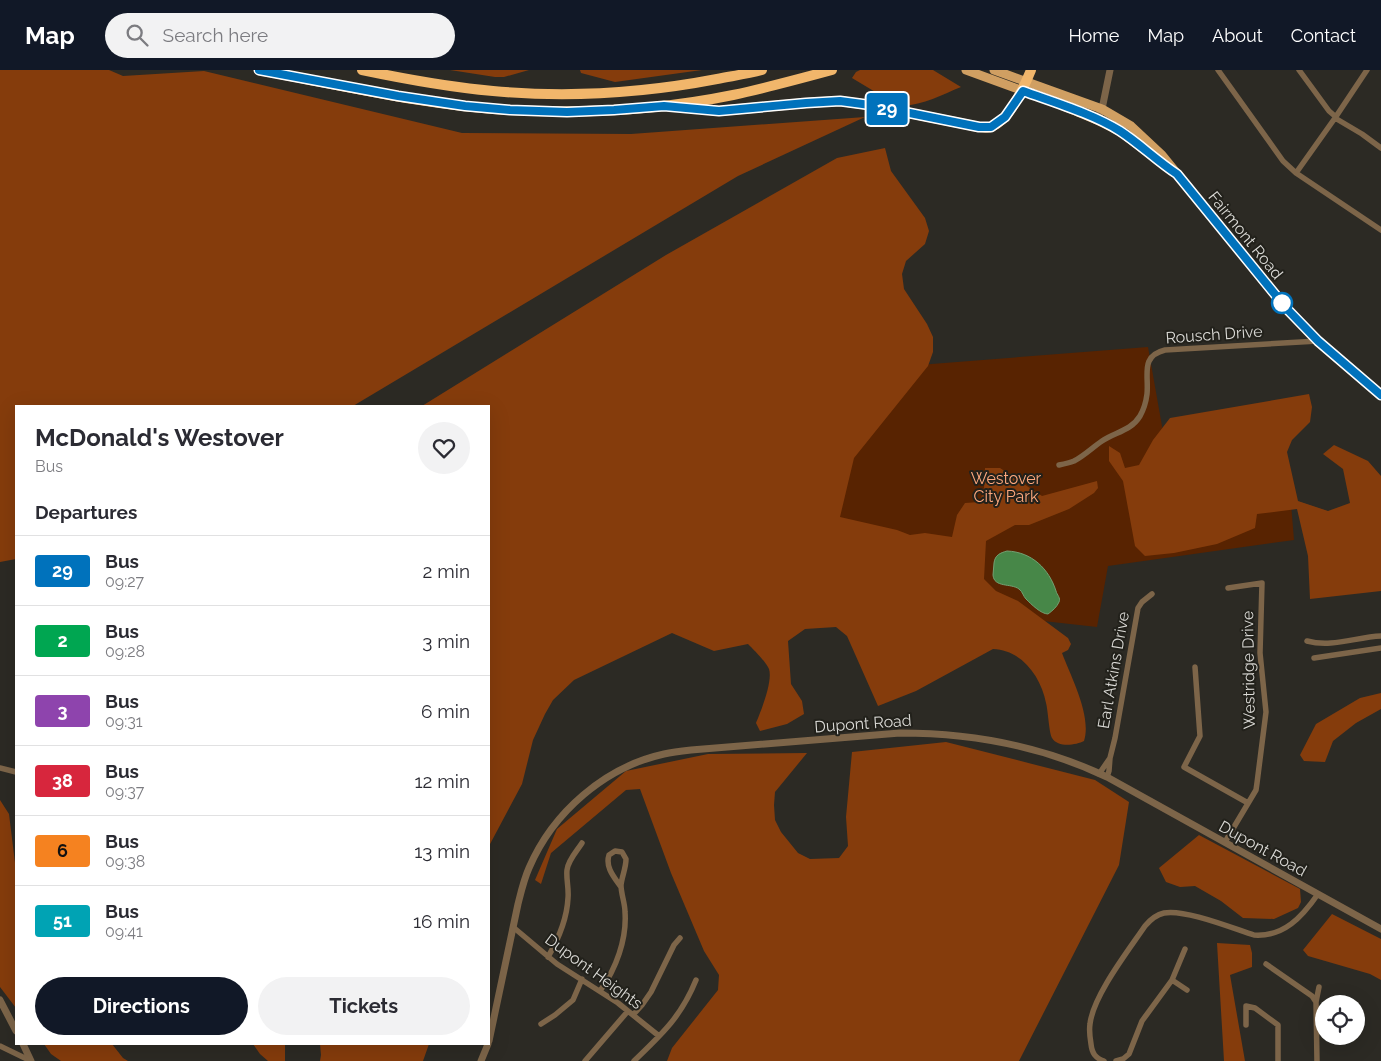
<!DOCTYPE html>
<html lang="en">
<head>
<meta charset="utf-8">
<style>
	body { margin:0; font-family:Raleway,sans-serif; background:#f2f2f3; color:#2b2b33; height:100vh; display:flex; flex-direction:column; font-size:19px; white-space:nowrap }
	* { box-sizing:border-box; margin:0 }
	p { font-size:16px; color:#7c7c81 }
	.icon { flex:none; width:28px; height:28px; fill:none; stroke:currentColor; stroke-width:2; stroke-linecap:round; stroke-linejoin:round }
	.map { position:relative; flex:1; overflow:hidden }
	.sheet { position:absolute; left:15px; top:335px; width:475px; height:640px; display:flex; flex-direction:column; background:#fff; border-radius:0px; box-shadow:0 5px 20px #0002 }
	.sheet>* { flex:none }
	.badge { padding:0 10px; border-radius:4px; font-size:18px; line-height:32px }
	.tools { position:absolute; left:1315px; top:925px; display:grid; gap:10px }
	.tools a { display:grid; place-items:center; width:50px; height:50px; border-radius:50%; background:#fff; box-shadow:0 5px 20px #0002; font-size:25px }
	.map>.badge { position:absolute; translate:-50% -50%; box-shadow:0 0 0 2px #fff }
	h2 { padding:0 20px; font-size:19px; line-height:45px }
	.round { display:grid; place-items:center; flex:none; width:52px; height:52px; border-radius:26px; background:#f2f2f3 }
	.head { display:flex; align-items:center; justify-content:space-between; height:85px; padding:0 20px }
	h1 { font-size:24px; font-weight:700; line-height:38px }
	.primary-button { display:flex; gap:10px; margin-top:auto; padding:10px 20px }
	.primary-button a { flex:1; height:58px; border-radius:30px; background:#111827; color:#fff; font-size:20px; font-weight:700; line-height:58px; text-align:center }
	.primary-button a+a { background:#f2f2f3; color:#2b2b33 }
	ul { padding:0; list-style:none }
	li { display:flex; align-items:center; gap:15px; height:70px; padding:0 20px; border-top:1px solid #e1e1e2 }
	li div { flex:1 }
	li b { display:block; font-size:19px }
	li em { font-style:normal }
	li .badge { min-width:55px; font-weight:700; text-align:center }
	header { display:flex; align-items:center; gap:30px; box-sizing:border-box; height:70px; padding:0 25px; background:#111827; color:#fff }
	header strong { font-size:24px }
	nav { display:flex; gap:28px; margin-inline-start:auto; font-size:18px }
	.search { width:350px; height:45px; background:#f2f2f3; display:flex; align-items:center; gap:12px; box-sizing:border-box; padding:0 18px; border-radius:28px; color:#7c7c81; font-size:19px }
	.map>svg:first-child { display:block }
	.green { fill:#582301 }
	.forest { fill:#853c0c }
	.water { fill:#478748; stroke:#73a072 }
	.lines { fill:none; stroke-linecap:round; stroke-linejoin:round }
	.minor { stroke:#7d6549; stroke-width:5.5 }
	.tertiary { stroke:#7d6549; stroke-width:7 }
	.primary { stroke:#d09f62; stroke-width:9 }
	.motorway { stroke:#f1b66b; stroke-width:10 }
	.line-casing { stroke:#fff; stroke-width:11 }
	.line { stroke:#0072bc; stroke-width:8 }
	.stop-dot { fill:#fff; stroke:#0072bc; stroke-width:2.5 }
	.labels { text-anchor:middle; stroke-width:4; stroke-linejoin:round; paint-order:stroke }
	.street-label { font-size:16px; fill:#dad9d5; stroke:#22211b }
	.park-label { font-size:16px; fill:#fea97e; stroke:#22211b }
</style>
</head>
<body>
<header>
<strong>Map</strong>
<div class="search"><svg class="icon" aria-label="search" viewBox="0 0 24 24"><circle cx="10" cy="10" r="6"/><path d="M15 15l6 6"/></svg>Search here</div>
<nav><a>Home</a><a>Map</a><a>About</a><a>Contact</a></nav>
</header>
<div class="map">
<svg width="1381" height="991" viewBox="0 0 1381 991">
	<rect width="100%" height="100%" fill="#2c2a24"/>
	<path class="green" d="M1148,277L1168,390L1286,373L1294,470L1108,496L1097,557L808,525L701,312Z"/>
	<path class="forest" d="M0,0H109L123,6L204,1L462,63L631,64L865,47L738,106L353,336H16V489L0,492Z
		M450,0H529L504,7H495Z
		M580,0H702L615,12L581,3Z
		M860,0H933L961,17C941,25 918,38 897,35L852,8L856,2Z
		M885,78L891,101L925,148L929,161L925,174L906,191L902,204L904,219L927,254L933,267V282L928,296L854,388L840,447L897,460L910,465L925,463L952,467L957,445L965,433L980,432L984,418L985,398H1000L1042,426L1097,411L1098,418L1094,423L1069,439L1029,455H1015L986,471L984,509L996,521L1018,531L1068,568L1071,574L1068,580L1062,583C1071,607 1092,646 1084,671C1076,675 1058,678 1052,668C1049,663 1048,640 1046,633C1041,607 1022,580 993,579L916,621L878,636L847,566L836,557L805,559L788,571L791,614L802,631L804,644L787,654L760,661L756,653C761,641 773,611 769,599C766,592 754,580 748,574L714,581L672,563L574,610L553,630L545,644L533,670L522,714L489,776V336H422L666,185L837,88Z
		M1309,324L1312,337L1310,352L1292,370L1287,382L1298,431L1328,441L1350,433L1343,399L1323,384L1334,375L1368,391L1381,406V521L1310,529L1308,486L1297,439L1257,444L1255,458L1217,474L1174,483L1145,486L1135,476L1123,411L1109,391V376L1120,383L1125,398L1139,395L1153,370L1170,348Z
		M1381,623V639L1356,653L1333,671L1325,692L1304,691L1300,685L1316,654L1360,628Z
		M946,672L1095,710L1129,732L1119,795L1019,991H667L672,978L718,920L719,905L704,881L671,803L640,719L626,720L551,783L541,814L535,810L557,759L626,701L708,684L807,683L775,722L774,735L775,750L781,762L798,783L810,789L839,788L848,776L846,747L852,682Z
		M0,730L9,744L16,801V938L0,917Z
		M1199,765L1300,819L1301,832L1298,838L1274,849L1243,848L1221,831L1195,816L1180,817L1166,812L1159,798Z
		M1332,844L1381,869V910L1370,904L1308,886L1303,880Z
		M1217,873L1250,875L1252,883V897L1230,905L1245,991H1224Z
		M44,974H112L123,988L128,991H61L51,984Z
		M253,974H285V991H268L260,984Z
		M320,974H429L423,991H320L321,985Z"/>
	<path class="water" d="M1007,481C1032,482 1049,499 1056,521C1057,525 1061,528 1059,532C1057,537 1052,541 1048,544C1041,544 1031,534 1026,529C1023,526 1023,522 1019,519C1011,513 994,518 993,505C993,501 994,497 994,493C995,485 1000,483 1007,481Z"/>
	<g class="lines">
		<path class="minor" d="M1218,0L1283,91L1296,103L1381,160
			M1299,0L1329,41L1336,47
			M1335,48L1362,64L1381,78
			M1296,103L1335,48L1367,0
			M1059,395C1064,394 1069,393 1074,391C1084,386 1093,377 1102,371C1115,362 1131,361 1140,346C1144,339 1146,332 1147,324C1149,305 1140,286 1165,280L1318,271
			M1307,571C1332,578 1356,567 1381,566
			M1314,588L1381,578
			M1195,597L1200,666L1184,697L1248,733
			M0,698L16,702
			M1099,704L1110,688
			M1107,707L1109,701L1110,688L1115,668L1138,538L1142,532L1152,524
			M1225,772L1256,720L1257,713L1266,642L1260,583L1262,513L1228,518
			M513,857L557,894L618,933L659,966
			M548,887C559,868 567,849 568,828C569,818 566,809 567,800C568,790 577,781 582,773
			M1266,894L1312,926L1316,932L1317,991
			M1172,910L1187,920
			M600,921C616,899 627,869 625,842C625,833 621,824 621,815C622,806 626,798 626,789L622,782L615,781L609,785C605,797 614,807 621,817
			M1316,932L1319,917
			M633,945L642,935L651,922L674,875L680,868
			M541,954L555,945L573,930L582,909
			M1246,955V936L1255,938L1278,955V991
			M0,976L31,991
			M585,991L628,941
			M634,991C662,964 681,947 696,910
			M1104,991C1095,988 1092,983 1091,974C1090,968 1089,960 1090,954C1093,926 1128,881 1145,856C1150,850 1155,845 1164,843C1185,839 1232,858 1254,865C1284,867 1302,847 1318,824
			M1116,991L1123,989L1129,984L1142,951L1172,910L1185,879"/>
		<path class="tertiary" d="M1097,50L1102,39L1110,0
			M0,930L16,961
			M489,971L518,834C521,822 524,809 529,798C553,742 605,697 664,684C673,682 682,681 691,680L900,663C972,663 1042,676 1107,707L1381,859
			M23,974L31,991
			M481,991L488,974"/>
		<path class="primary" d="M966,0L1059,34L1097,50L1119,61L1170,99
			M994,0L1102,39L1131,56L1162,85L1287,239L1318,271L1381,325"/>
		<path class="motorway" d="M259,0C341,15 427,36 510,40C584,44 660,40 733,25C766,18 799,9 832,0
			M362,0C405,9 449,17 493,21C568,28 644,23 717,9C732,6 747,4 762,0
			M680,37L719,41L806,33L840,31L869,35L979,57C983,57 988,58 991,57C1010,50 1024,17 1031,0"/>
	</g>
	<g class="lines">
		<g class="line-casing">
			<path id="line" d="M259,0L398,26L465,36L510,40L567,42L614,40L664,36L719,41L806,33L840,31L870,35L979,57H991L1005,47L1023,21C1053,32 1093,44 1120,61C1140,74 1157,91 1177,104L1287,239L1318,271L1381,325"/>
		</g>
		<use href="#line" class="line"/>
	</g>
	<circle class="stop-dot" cx="1282" cy="233" r="10"/>
	<g class="labels">
		<g class="street-label">
			<text transform="translate(1246 165) rotate(51)" y="6">Fairmont Road</text>
			<text transform="translate(1214 264) rotate(-4)" y="6">Rousch Drive</text>
			<text transform="translate(1113 600) rotate(-80)" y="6">Earl Atkins Drive</text>
			<text transform="translate(1248 600) rotate(-91)" y="6">Westridge Drive</text>
			<text transform="translate(863 653) rotate(-4)" y="6">Dupont Road</text>
			<text transform="translate(1263 778) rotate(29)" y="6">Dupont Road</text>
			<text transform="translate(594 901) rotate(36)" y="6">Dupont Heights</text>
		</g>
		<g class="park-label">
			<text x="1006" y="414">Westover<tspan x="1006" dy="18">City Park</tspan></text>
		</g>
	</g>
</svg>
<div class="tools">
<a><svg class="icon" aria-label="locate" viewBox="0 0 24 24"><circle cx="12" cy="12" r="6"/><path d="M12 2v4M12 18v4M2 12h4M18 12h4"/></svg></a>
</div>
<b class="badge" style="left:887px;top:39px;background:#0072bc;color:#fff">29</b>
<section class="sheet">
<div class="head"><div><h1>McDonald's Westover</h1><p>Bus</p></div><a class="round"><svg class="icon" aria-label="heart" viewBox="0 0 24 24"><path d="M12 20l-8-8c-3-5 5-10 8-4 3-6 11-1 8 4z"/></svg></a></div>
<h2>Departures</h2>
<ul>
<li><span class="badge" style="background:#0072bc;color:#fff">29</span><div><b>Bus</b><p>09:27</p></div><em>2 min</em></li>
<li><span class="badge" style="background:#00a651;color:#fff">2</span><div><b>Bus</b><p>09:28</p></div><em>3 min</em></li>
<li><span class="badge" style="background:#8e44ad;color:#fff">3</span><div><b>Bus</b><p>09:31</p></div><em>6 min</em></li>
<li><span class="badge" style="background:#d7263d;color:#fff">38</span><div><b>Bus</b><p>09:37</p></div><em>12 min</em></li>
<li><span class="badge" style="background:#f58220;color:#111">6</span><div><b>Bus</b><p>09:38</p></div><em>13 min</em></li>
<li><span class="badge" style="background:#00a3b4;color:#fff">51</span><div><b>Bus</b><p>09:41</p></div><em>16 min</em></li>
</ul>
<div class="primary-button"><a>Directions</a><a>Tickets</a></div>
</section>
</div>
</body>
</html>
